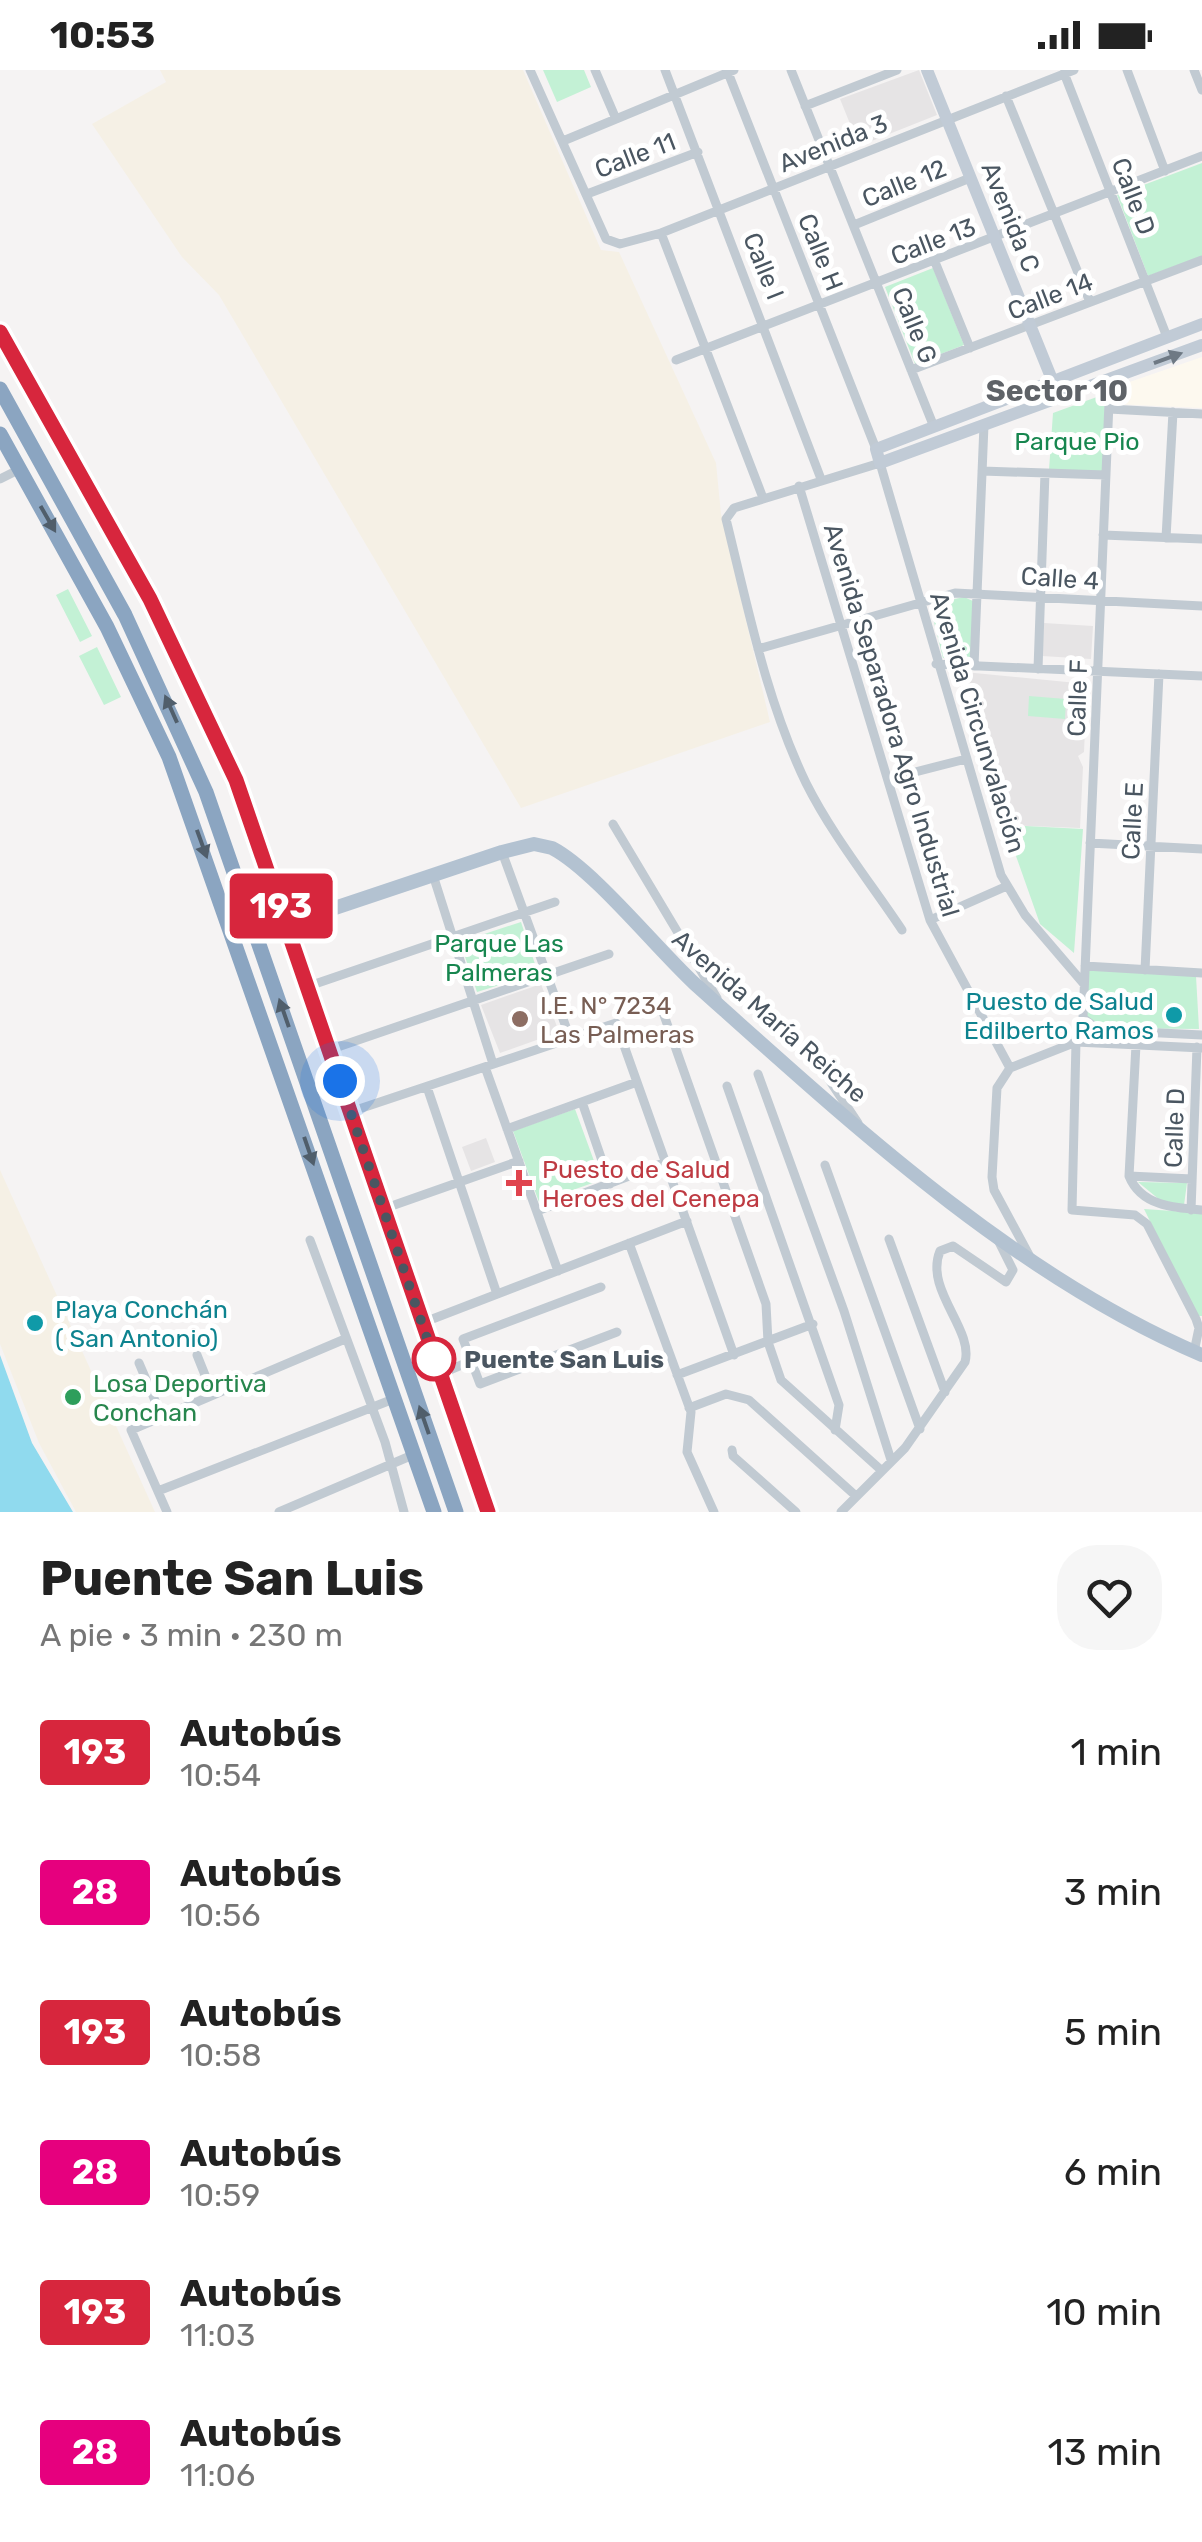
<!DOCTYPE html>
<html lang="es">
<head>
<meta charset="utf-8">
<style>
	body { margin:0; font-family:Rubik,sans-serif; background:#f6f6f6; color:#222; height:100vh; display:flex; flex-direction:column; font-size:38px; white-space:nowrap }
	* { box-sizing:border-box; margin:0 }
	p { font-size:32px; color:#767676 }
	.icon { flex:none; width:55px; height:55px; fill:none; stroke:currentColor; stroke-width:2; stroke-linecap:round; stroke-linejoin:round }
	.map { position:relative; height:1442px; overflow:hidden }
	.panel { display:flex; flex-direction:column; background:#fff; flex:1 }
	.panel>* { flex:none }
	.badge { padding:0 20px; border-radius:8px; font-size:35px; line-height:65px }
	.you { position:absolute; width:50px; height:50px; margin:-25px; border:8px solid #fff; border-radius:50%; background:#1a73e8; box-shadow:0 0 0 15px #1a73e833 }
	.map>.badge { position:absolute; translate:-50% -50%; box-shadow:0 0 0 5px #fff }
	.round { display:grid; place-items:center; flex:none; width:105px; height:105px; border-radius:40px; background:#f6f6f6 }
	.headline { display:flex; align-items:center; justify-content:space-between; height:170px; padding:0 40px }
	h1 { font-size:48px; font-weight:700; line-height:75px }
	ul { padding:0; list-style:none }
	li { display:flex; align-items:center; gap:30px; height:140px; padding:0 40px }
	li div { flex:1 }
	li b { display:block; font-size:38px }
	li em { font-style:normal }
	li .badge { min-width:110px; font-weight:700; text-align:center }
	.status { display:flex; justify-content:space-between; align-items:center; height:70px; padding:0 50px; background:#fff; direction:ltr }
	.status svg { height:28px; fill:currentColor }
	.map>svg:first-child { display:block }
	.commercial { fill:#fdf9ef }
	.education { fill:#e6e4e5 }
	.green { fill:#c3f1d5 }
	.sand { fill:#f5f0e5 }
	.water { fill:#90daee }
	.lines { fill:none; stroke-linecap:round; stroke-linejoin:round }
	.street { stroke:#c1cad2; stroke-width:9 }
	.secondary { stroke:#c1cbd6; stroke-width:12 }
	.primary { stroke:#b3c2d1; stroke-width:14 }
	.highway { stroke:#8ba5c1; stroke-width:15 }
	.oneway { fill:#6e7984 }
	.oneway2 { fill:#505e6b }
	.line-casing { stroke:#fff; stroke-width:22 }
	.line { stroke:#d7263d; stroke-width:15 }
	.walk { stroke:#4a5661; stroke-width:10; stroke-dasharray:0 18 }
	.culture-dot { fill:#0f9aa8; stroke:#fff; stroke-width:4 }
	.education-dot { fill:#8d6e63; stroke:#fff; stroke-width:4 }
	.health-dot { fill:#e0444e; stroke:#fff; stroke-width:4 }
	.stop-dot { fill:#fff; stroke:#d7263d; stroke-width:5 }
	.leisure-dot { fill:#2e9e5b; stroke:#fff; stroke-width:4 }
	.labels { text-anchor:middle; stroke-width:10; stroke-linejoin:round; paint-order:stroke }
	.street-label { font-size:25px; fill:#4a5661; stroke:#fff }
	.park-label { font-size:25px; fill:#17864f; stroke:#fff }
	.culture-label { font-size:25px; fill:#0d838f; stroke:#fff; text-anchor:end }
	.education-label { font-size:25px; fill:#785e54; stroke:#fff; text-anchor:start }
	.health-label { font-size:25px; fill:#be3a42; stroke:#fff; text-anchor:start }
	.stop-label { font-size:25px; font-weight:bold; fill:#4a5661; stroke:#fff; text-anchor:start }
	.leisure-label { font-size:25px; fill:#27864d; stroke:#fff; text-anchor:start }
	.quarter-label { font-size:30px; font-weight:bold; fill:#5f6368; stroke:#fff }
</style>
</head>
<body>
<div class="status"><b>10:53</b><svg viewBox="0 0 49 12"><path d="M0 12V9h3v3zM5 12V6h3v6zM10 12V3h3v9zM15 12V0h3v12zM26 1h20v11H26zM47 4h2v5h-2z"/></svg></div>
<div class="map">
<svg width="1202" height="1442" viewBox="0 0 1202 1442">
	<rect width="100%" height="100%" fill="#f5f3f3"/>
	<path class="commercial" d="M1202,287V338L1114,334L1118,316Z"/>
	<path class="education" d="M919,0L937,45L859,76L840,29Z
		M1044,553L1093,556L1091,589L1042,586Z
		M954,601L1087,614L1084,682L1078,686L1083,697L1080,758L1005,755Z
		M541,914L559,962L500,983L481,935Z
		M486,1068L495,1092L471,1101L462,1077Z"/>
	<path class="green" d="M543,0H584L591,17L557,32Z
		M1202,93V186L1148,206L1117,125Z
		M933,198L964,275L915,294L885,217Z
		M1105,324L1104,402L1049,400L1053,343Z
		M68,519L92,566L80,572L56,525Z
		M964,527L973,531L972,588H943L931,540L936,533Z
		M97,577L121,627L104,635L79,586Z
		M1029,626L1066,629L1065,649L1028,646Z
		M1005,755L1083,759L1074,883L1040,854Z
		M521,852L538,903L477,922L460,872Z
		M1089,899L1196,906L1199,959L1103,958L1086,946Z
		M575,1039L601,1110L539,1132L513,1061Z
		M1138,1112L1187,1113L1184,1135L1161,1131Z
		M1144,1139L1202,1143V1246H1197Z"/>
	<path class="sand" d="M160,0H523L601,180L619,182L716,393L721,444L770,652L521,738L219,225L182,187L92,54L166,12Z
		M0,1100L155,1442H76L39,1373L0,1274Z"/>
	<path class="water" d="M0,1285L32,1373L73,1442H0Z"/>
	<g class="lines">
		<path class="street" d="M530,0L606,169L620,174L661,163L1074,0
			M595,0L616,49
			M665,0L821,409
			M727,0L876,379
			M791,0L934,357
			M1127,0L1165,101
			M1194,0L1202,20
			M1064,3L1167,267
			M1006,26L1090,232
			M805,36L897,0
			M563,71L734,0
			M587,124L698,82
			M854,155L970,108
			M661,163L763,428
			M935,192L970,278
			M676,290L1202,86
			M911,300L1202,190
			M1110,309L1083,948L1099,960L1202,965
			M1109,339L1202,344
			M982,401L1106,405
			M0,409L20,399
			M799,416L930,850L1010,998
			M1103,465L1202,469
			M1166,468L1173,342
			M758,579L955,523L1202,536
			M936,594L1202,606
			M974,596L984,355
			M1038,599L1045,403
			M888,709L966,689
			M613,754L717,928
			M1090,773L1202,779
			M502,782L570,968
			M433,805L493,994
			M930,850L1007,816
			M902,860C870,812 832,765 806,713C766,630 748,538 726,449L734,438L880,393L1001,805L1025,845L1084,914
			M1085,896L1202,903
			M1145,900L1159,604
			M309,916L555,832
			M659,931L766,1234L768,1272L781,1310L881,1400
			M1076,972L1072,1140L1135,1145L1147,1154L1196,1249L1199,1258L1194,1282
			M329,980L609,884
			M812,984L858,1053
			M485,997L558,1201
			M758,1004L844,1241L891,1390
			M727,1016L839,1335L835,1360
			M427,1017L497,1224
			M582,1032L610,1114
			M350,1042L616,953L734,1285
			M507,1059L637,1012
			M825,1095L920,1359
			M1129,1106L1136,975
			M1129,1106C1141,1136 1174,1138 1202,1140
			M1129,1106L1192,1109
			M383,1139L519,1091
			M1191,1140L1197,977
			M537,1141L666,1092
			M889,1169L945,1322
			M310,1170L385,1372L404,1442
			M629,1173L691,1342L687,1382L714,1442
			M1029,1185L994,1120L992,1107L997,1018L1010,998L1076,972L1202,978
			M601,1217L463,1269L480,1314L617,1262
			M422,1253L687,1151
			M197,1285L213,1325
			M139,1293L162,1347
			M440,1304L471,1291
			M677,1305L813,1254
			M689,1338L726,1324L749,1330L856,1426
			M732,1380L733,1386L796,1442
			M158,1421L396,1328
			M167,1442L131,1360L345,1269
			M279,1442L415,1384
			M841,1442L905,1378L965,1292C974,1259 924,1220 940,1181L953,1176L1006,1212L1013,1200L996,1166"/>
		<path class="secondary" d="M927,0L1053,312
			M1202,254L876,379L880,393L1202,275"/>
		<path class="primary" d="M0,261L150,529L236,710L488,1442
			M287,854L502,782L534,774L552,778C594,800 656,878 695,914C846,1049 1013,1205 1202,1285"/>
		<path class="highway" d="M0,319L125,545L206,722L456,1442
			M0,364L107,557L169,687L434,1442"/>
	</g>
	<defs><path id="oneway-solid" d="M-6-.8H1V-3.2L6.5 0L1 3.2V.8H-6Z" transform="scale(2.5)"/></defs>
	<use class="oneway" href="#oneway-solid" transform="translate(1168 288) rotate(-20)"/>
	<g class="oneway2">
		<use href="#oneway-solid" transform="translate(48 449) rotate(60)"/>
		<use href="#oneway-solid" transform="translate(171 639) rotate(-114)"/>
		<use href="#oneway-solid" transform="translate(202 774) rotate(70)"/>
		<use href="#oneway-solid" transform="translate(284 943) rotate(-109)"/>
		<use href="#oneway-solid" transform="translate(309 1081) rotate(71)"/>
		<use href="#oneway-solid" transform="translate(424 1350) rotate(-109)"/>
	</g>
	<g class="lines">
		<g class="line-casing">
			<path id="line" d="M0,262L150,529L236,710L488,1442"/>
		</g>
		<use href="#line" class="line"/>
		<path class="walk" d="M340,1011L434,1289"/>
	</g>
	<g class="culture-dot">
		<circle cx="1174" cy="945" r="10"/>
		<circle cx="35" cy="1253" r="10"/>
	</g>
	<circle class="education-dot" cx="520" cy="949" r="10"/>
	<path class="health-dot" d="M514 1098h10v10h10v10h-10v10h-10v-10h-10v-10h10z"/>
	<circle class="stop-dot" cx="434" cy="1289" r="20"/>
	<circle class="leisure-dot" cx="73" cy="1327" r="10"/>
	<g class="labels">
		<g class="street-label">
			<text transform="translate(833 73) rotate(-22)" y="9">Avenida 3</text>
			<text transform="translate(635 85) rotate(-21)" y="9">Calle 11</text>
			<text transform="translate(904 113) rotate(-22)" y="9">Calle 12</text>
			<text transform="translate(1134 126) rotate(69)" y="9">Calle D</text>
			<text transform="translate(1011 147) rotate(68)" y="9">Avenida C</text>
			<text transform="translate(933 171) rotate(-21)" y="9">Calle 13</text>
			<text transform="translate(821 182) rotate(68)" y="9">Calle H</text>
			<text transform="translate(764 196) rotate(68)" y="9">Calle I</text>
			<text transform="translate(1050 226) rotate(-21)" y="9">Calle 14</text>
			<text transform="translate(915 255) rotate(68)" y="9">Calle G</text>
			<text transform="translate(1060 508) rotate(4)" y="9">Calle 4</text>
			<text transform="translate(1077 628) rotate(-88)" y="9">Calle F</text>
			<text transform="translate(892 650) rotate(73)" y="9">Avenida Separadora Agro Industrial</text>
			<text transform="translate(978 652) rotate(73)" y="9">Avenida Circunvalación</text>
			<text transform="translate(1132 751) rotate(-87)" y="9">Calle E</text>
			<text transform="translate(770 946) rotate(41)" y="9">Avenida María Reiche</text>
			<text transform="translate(1174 1058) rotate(-88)" y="9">Calle D</text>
		</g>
		<g class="park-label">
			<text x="1077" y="380">Parque Pio</text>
			<text x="499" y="882">Parque Las<tspan x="499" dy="29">Palmeras</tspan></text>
		</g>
		<g class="culture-label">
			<text x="1154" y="940">Puesto de Salud<tspan x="1154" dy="29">Edilberto Ramos</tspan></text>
			<text x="55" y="1248" text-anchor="start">Playa Conchán<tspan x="55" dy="29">( San Antonio)</tspan></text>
		</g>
		<g class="education-label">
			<text x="540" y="944">I.E. N° 7234<tspan x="540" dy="29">Las Palmeras</tspan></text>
		</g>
		<g class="health-label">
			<text x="542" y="1108">Puesto de Salud<tspan x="542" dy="29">Heroes del Cenepa</tspan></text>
		</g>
		<g class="stop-label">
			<text x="464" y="1298">Puente San Luis</text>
		</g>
		<g class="leisure-label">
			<text x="93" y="1322">Losa Deportiva<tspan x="93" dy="29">Conchan</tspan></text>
		</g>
		<g class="quarter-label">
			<text x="1057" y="331">Sector 10</text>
		</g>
	</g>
</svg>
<div class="you" style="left:340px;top:1011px"></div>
<b class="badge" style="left:281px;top:836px;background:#d7263d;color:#fff">193</b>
</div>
<section class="panel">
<div class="headline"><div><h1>Puente San Luis</h1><p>A pie · 3 min · 230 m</p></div><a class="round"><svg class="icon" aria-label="heart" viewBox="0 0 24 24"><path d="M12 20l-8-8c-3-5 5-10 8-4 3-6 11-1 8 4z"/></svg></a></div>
<ul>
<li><span class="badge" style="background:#d7263d;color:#fff">193</span><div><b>Autobús</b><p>10:54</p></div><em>1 min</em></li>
<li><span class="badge" style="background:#e6007e;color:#fff">28</span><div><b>Autobús</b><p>10:56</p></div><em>3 min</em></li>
<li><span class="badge" style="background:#d7263d;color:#fff">193</span><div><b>Autobús</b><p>10:58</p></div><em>5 min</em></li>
<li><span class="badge" style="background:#e6007e;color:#fff">28</span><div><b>Autobús</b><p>10:59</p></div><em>6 min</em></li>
<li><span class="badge" style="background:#d7263d;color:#fff">193</span><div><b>Autobús</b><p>11:03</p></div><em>10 min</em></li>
<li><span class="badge" style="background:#e6007e;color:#fff">28</span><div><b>Autobús</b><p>11:06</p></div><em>13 min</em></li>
</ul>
</section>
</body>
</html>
